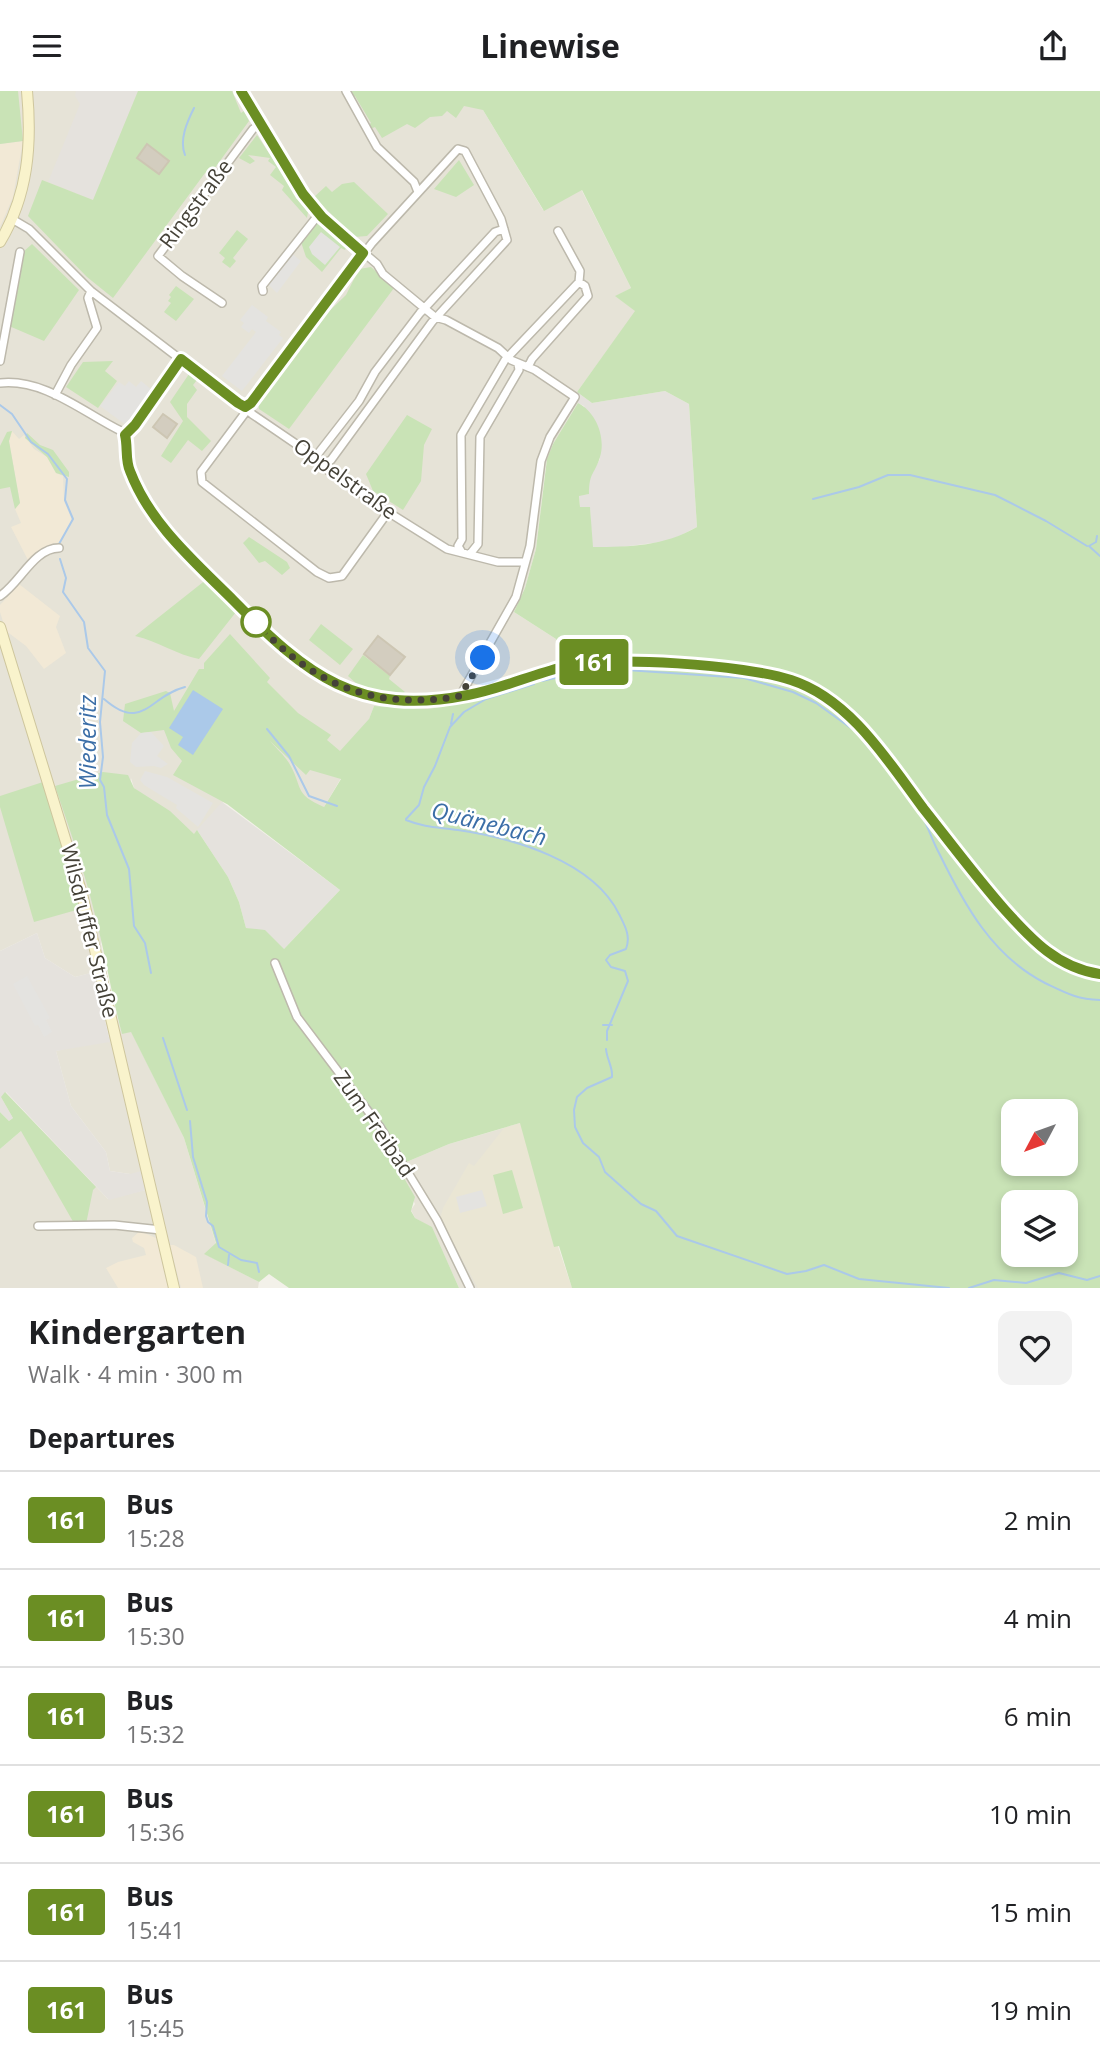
<!DOCTYPE html>
<html lang="en">
<head>
<meta charset="utf-8">
<style>
	body { margin:0; font-family:"Open Sans",sans-serif; background:#f2f2f2; color:#202124; height:100vh; display:flex; flex-direction:column; font-size:26px; white-space:nowrap }
	* { box-sizing:border-box; margin:0 }
	p { font-size:23px; color:#757577 }
	.icon { flex:none; width:38px; height:38px; fill:none; stroke:currentColor; stroke-width:2; stroke-linecap:round; stroke-linejoin:round }
	.map { position:relative; height:1197px; overflow:hidden }
	.sheet { display:flex; flex-direction:column; background:#fff; flex:1 }
	.sheet>* { flex:none }
	.badge { padding:0 14px; border-radius:5px; font-size:24px; line-height:46px }
	.needle { width:46px; rotate:229deg }
	.buttons { position:absolute; left:1001px; top:1008px; display:grid; gap:14px }
	.buttons a { display:grid; place-items:center; width:77px; height:77px; border-radius:14px; background:#fff; box-shadow:0 4px 10px #0003; font-size:35px }
	.you { position:absolute; width:35px; height:35px; margin:-18px; border:5px solid #fff; border-radius:50%; background:#1a73e8; box-shadow:0 0 0 10px #1a73e833 }
	.map>.badge { position:absolute; translate:-50% -50%; box-shadow:0 0 0 4px #fff }
	h2 { padding:0 28px; font-size:26px; line-height:63px }
	.round { display:grid; place-items:center; flex:none; width:74px; height:74px; border-radius:14px; background:#f2f2f2 }
	.overview { display:flex; align-items:center; justify-content:space-between; height:119px; padding:0 28px }
	h1 { font-size:33px; font-weight:700; line-height:52px }
	ul { padding:0; list-style:none }
	li { display:flex; align-items:center; gap:21px; height:98px; padding:0 28px; border-top:2px solid #e0e0e0 }
	li div { flex:1 }
	li b { display:block; font-size:26px }
	li em { font-style:normal }
	li .badge { min-width:77px; font-weight:700; text-align:center }
	header { display:flex; justify-content:space-between; align-items:center; height:91px; padding:0 28px; background:#fff; font-size:32px; font-weight:700 }
	.map>svg:first-child { display:block }
	.residential { fill:#e6e3d7 }
	.commercial { fill:#f2e9d6 }
	.industrial { fill:#e5e2dd }
	.education { fill:#eae6d4 }
	.green { fill:#c9e3b6; fill-rule:evenodd }
	.parking { fill:#e4e3e0 }
	.water { fill:#abc9e9 }
	.lines { fill:none; stroke-linecap:round; stroke-linejoin:round }
	.stream { stroke:#abc9e9; stroke-width:2 }
	.building { fill:#d3cdbf; stroke:#cdc6b3; stroke-width:2 }
	.minor-casing { stroke:#bdb9ac; stroke-width:10 }
	.secondary-casing { stroke:#cec69d; stroke-width:12 }
	.minor { stroke:#fff; stroke-width:7 }
	.secondary { stroke:#f9f3cc; stroke-width:10 }
	.line-casing { stroke:#fff; stroke-width:16 }
	.line { stroke:#6b8e23; stroke-width:10 }
	.walk { stroke:#454238; stroke-width:7; stroke-dasharray:0 12.6 }
	.stop-dot { fill:#fff; stroke:#6b8e23; stroke-width:3.5 }
	.labels { text-anchor:middle; stroke-width:5; stroke-linejoin:round; paint-order:stroke }
	.street-label { font-size:21px; fill:#454238; stroke:#fff }
	.water-label { font-size:23px; font-style:italic; fill:#3b6ea7; stroke:#fff }
</style>
</head>
<body>
<header><svg class="icon" aria-label="menu" viewBox="0 0 24 24"><path d="M4 6h16M4 12h16M4 18h16"/></svg>Linewise<svg class="icon" aria-label="share" viewBox="0 0 24 24"><path d="M12 15V3M7 8l5-5 5 5M5 13v7h14v-7"/></svg></header>
<div class="map">
<svg width="1100" height="1197" viewBox="0 0 1100 1197">
	<rect width="100%" height="100%" fill="#f3f1e9"/>
	<path class="residential" d="M0,0H466L483,19L543,119L581,98L631,197L616,205L636,220L577,301L578,312L553,353L546,374L536,458L525,497L514,521L556,548L568,581L463,612L428,618L374,615L357,660L324,716L227,713L223,711L194,744L134,697L131,687L101,853L111,904L122,942L131,940L184,1047L216,1153L205,1163L259,1191L258,1197H0V1058L21,1040L1,1006L5,1001L108,1108L145,1099L130,1083L110,1080L106,1061L71,1015L56,960L109,946L95,881L75,886L45,867L37,842L0,860Z
		M521,1032L554,1155L572,1197H459L432,1137L415,1127L411,1119L415,1113L397,1075L449,1053Z"/>
	<path class="commercial" d="M23,50L13,106L0,136V53Z
		M12,340L19,348L24,344L34,358L47,366L56,382L63,385L64,410L72,429L59,452H54L30,473L11,436L21,432L15,418L20,412L9,350Z
		M19,493L60,525L56,536L66,562L44,578L26,555L6,540L0,521V514Z
		M140,1140L156,1147L168,1197H118L106,1177L118,1171L146,1164L144,1157L133,1151L132,1147Z
		M170,1154H174L196,1166L203,1197H181Z"/>
	<path class="industrial" d="M76,0H138L93,109L48,91L80,13L75,5Z
		M665,300L689,313L697,436L669,450L621,456H592L590,416L580,417L579,404L589,403V387L600,368L584,315L578,312L577,301L592,312Z
		M222,711L340,799L283,859L262,841L246,837L239,811L228,786L197,739Z
		M37,842L45,867L75,886L94,881L110,951L56,960L71,1015L106,1061L110,1080L130,1083L141,1080L146,1099L109,1109L6,1001L1,1006L13,1027L9,1030L0,1021V860Z"/>
	<path class="education" d="M521,1032L554,1155H558L572,1197H478L440,1128L443,1117L469,1072L474,1075L504,1037Z"/>
	<path class="green" d="M0,0H18L23,50L0,53Z
		M138,0H232L241,22L244,20L249,30L209,85L205,82L113,207L87,186L28,125L42,89L93,109Z
		M349,0H1100V1197H572L559,1155L554,1156L520,1032L449,1053L397,1075L415,1106L411,1120L415,1127L432,1136L459,1197H289L269,1183L259,1191L204,1163L216,1152L184,1047L131,941L122,943C111,902 105,861 94,820C84,778 69,737 55,695L103,681L128,684L134,697L170,720L194,743L197,739L228,786L239,811L246,837L265,839L284,858L340,799L227,713L173,684L182,670L171,657L164,639L141,642L123,630L125,613L166,600L170,602L174,620L199,578H204V572L230,543L270,587L267,591L298,622L331,644L327,649L340,660L369,628L374,615L428,618L463,612L568,581L556,548L514,521L525,497L536,458L547,368L553,353L578,312C596,321 606,346 600,366C595,383 589,381 589,403L579,405L580,416H590L593,456C630,456 664,455 697,436L689,313L665,300L592,312L577,301L635,220L615,205L631,197L582,99L544,120L483,19L464,15L456,27L447,20L442,25L430,26L415,37L407,33L382,47L375,36L370,38L368,34L371,32L355,5L352,6ZM270,650L306,684L310,679L341,688L324,716C293,703 303,695 289,672C284,664 276,657 270,650ZM1013,1020H1066V1073H1013ZM1013,1111H1066V1164H1013Z
		M257,44L308,121L307,127L282,99L284,95L270,84L276,76L268,70L270,67L248,64L255,70L250,73L239,67Z
		M459,69L474,94L456,106L434,98Z
		M354,91L388,123L367,145L354,146L314,106L326,95L332,101L342,93Z
		M317,130L346,157L345,159L341,157L322,181L306,166L301,151Z
		M237,139L248,148L233,167L236,170L230,177L222,171L225,167L219,162Z
		M32,153L79,199L44,250L9,235L23,161Z
		M371,176L394,197L289,338L259,318L258,312L322,227L346,204L359,178Z
		M176,195L194,208L176,230L164,221L171,212L168,210L171,206L169,204Z
		M113,270L105,280L117,290L98,317L66,296L83,271Z
		M189,283L197,289L193,294L197,299L187,313V326L211,350L202,360L188,349L171,372L161,365L183,330L170,311Z
		M407,324L432,338L424,354L421,390L403,419L373,400L366,383Z
		M12,340L9,350L20,412L15,418L10,396L0,398V355L7,341Z
		M27,342L40,354L53,359L69,381V386L56,382L47,366L25,347Z
		M249,446L287,471L290,477L282,484L265,470L259,472L243,452Z
		M207,488L220,502V507L236,521L199,568C177,564 158,550 135,545Z
		M321,533L353,558L340,574L309,549Z
		M363,564L390,585L389,588L405,601L396,607L358,594L348,585Z
		M43,691L80,818L34,831L0,716V705Z
		M5,1001L96,1096L93,1099L86,1133L75,1134L21,1040L0,1058V1021L9,1030L13,1027L1,1006Z
		M512,1079L523,1117L503,1123L493,1084Z"/>
	<path class="parking" d="M321,141L340,156L325,174L312,163L309,156Z
		M290,161L301,170L277,202L267,192Z
		M252,214L268,226L266,230L281,241L279,244L283,247L242,300L222,285L256,241L252,238L249,242L241,236L244,232L240,229Z
		M129,290L136,296L141,290L152,299L126,334L100,315L119,291L125,295Z
		M151,641L164,655L157,665L168,673L161,677L154,675L136,676L130,671L132,652L141,642Z
		M145,680L167,686L213,712L198,736L176,717L177,714L144,694L140,689Z
		M27,885L50,927L46,929L52,941L44,946L38,934L35,935L13,893Z
		M482,1099L487,1115L460,1122L456,1106Z"/>
	<path class="water" d="M193,599L223,618L193,664L178,654L183,646L169,637Z"/>
	<g class="lines">
		<path class="stream" d="M185,64C179,49 187,31 194,17
			M0,314L12,323L31,351L48,363L67,388L65,409L73,428L59,453
			M813,408L859,396L888,384H910L995,404L1046,430L1087,455
			M1097,445L1096,451L1089,455L1100,465
			M60,468L66,487L63,501L84,531L88,557L105,580L100,631L103,666L100,689L104,696L107,724L129,778L134,835L145,852L151,882
			M542,590L597,577L744,587L793,601L816,612L855,640
			M104,608C143,642 149,605 185,596
			M451,633L453,623
			M267,638L289,665L309,705L337,715
			M864,651C884,674 905,697 921,723C928,735 932,749 939,762C964,813 992,865 1045,892C1066,902 1076,908 1100,909
			M406,728L419,714L424,696L435,675L450,636L464,621L486,608L534,593
			M406,729C426,737 438,736 458,739C513,747 593,770 619,823C625,835 631,845 626,858L610,864L606,869L611,876L625,880L628,890L607,940V949
			M603,934H612
			M163,947L187,1019
			M606,958C607,969 613,976 612,986L587,997L577,1006L574,1019L575,1036L583,1052L599,1066L605,1081L641,1113L656,1120L677,1145L787,1183L806,1180L824,1174L859,1188L949,1197
			M366,1012L372,1019
			M190,1030L193,1066L207,1111L206,1125L208,1131L213,1135L219,1156L241,1169L257,1172L259,1181
			M382,1032L403,1067
			M228,1174L229,1164
			M969,1197L994,1189L1026,1192L1059,1182L1087,1189L1100,1185"/>
	</g>
	<path class="building" d="M147,53L169,70L159,83L137,67Z
		M163,323L177,333L167,347L153,336Z
		M378,545L405,566L390,584L364,563Z"/>
	<g class="lines">
		<g class="minor-casing">
			<path id="minor" d="M241,0L303,103L322,126L377,173L383,183L435,226L446,229L498,257L511,269L535,279L575,306L550,346L541,370L530,455L516,506L460,605
				M346,0L377,56L414,91L418,101
				M12,128L29,138L91,200L252,323L318,368L329,380L388,421L447,458L498,471H524
				M263,200L262,195L319,123
				M222,212L182,185L158,165L253,38L260,34
				M0,270L20,161
				M528,276L532,268L588,205L585,195L579,191
				M0,292C44,287 84,322 121,340C130,350 125,363 129,376C132,390 142,407 150,420C168,448 195,470 218,493C247,522 275,556 309,579C370,619 440,614 507,593C533,586 558,575 585,571C603,569 623,572 641,572C691,574 776,575 818,601C913,658 992,868 1100,883
				M55,304L71,274L97,237L88,207L91,200
				M245,316L253,309L372,152L458,58L465,60L501,128L507,149L432,231L331,369L322,373
				M245,316V322L201,381L202,391L317,481L329,487L342,485L388,421
				M125,344L135,334L181,268
				M318,368L317,364L359,310L375,281L420,222L495,141L504,138
				M461,460L458,455L462,448L461,344L505,269L579,191L580,180L558,140
				M470,463L478,453L480,346L519,279L518,273
				M0,505C20,492 34,457 59,457
				M275,872L297,926L380,1036L437,1129L470,1197
				M38,1135L114,1134L161,1139"/>
		</g>
		<g class="secondary-casing">
			<path id="secondary" d="M0,151C28,104 32,54 27,0
				M0,536L82,803L174,1197"/>
		</g>
		<use href="#minor" class="minor"/>
		<use href="#secondary" class="secondary"/>
	</g>
	<g class="lines">
		<g class="line-casing">
			<path id="line" d="M241,0L303,103L322,126L363,162L251,312L245,316L238,312L181,268L135,334L125,344C128,356 125,369 130,380C150,433 195,471 234,510C307,584 358,626 468,604C500,598 531,584 563,576C609,564 746,574 791,589C850,608 888,670 923,717C950,751 976,786 1005,819C1032,849 1058,877 1100,883"/>
		</g>
		<use href="#line" class="line"/>
		<path class="walk" d="M256,531C312,594 376,620 460,605L483,567"/>
	</g>
	<circle class="stop-dot" cx="256" cy="531" r="14"/>
	<g class="labels">
		<g class="street-label">
			<text transform="translate(196 113) rotate(-53)" y="7">Ringstraße</text>
			<text transform="translate(345 388) rotate(36)" y="7">Oppelstraße</text>
			<text transform="translate(89 840) rotate(76)" y="7">Wilsdruffer Straße</text>
			<text transform="translate(374 1033) rotate(55)" y="7">Zum Freibad</text>
		</g>
		<g class="water-label">
			<text transform="translate(88 651) rotate(-90)" y="8">Wiederitz</text>
			<text transform="translate(489 733) rotate(14)" y="8">Quänebach</text>
		</g>
	</g>
</svg>
<div class="buttons">
<a><svg class="needle" viewBox="-14 -14 28 28"><path d="M0-13l5 13h-10z" fill="#e53935"/><path d="M0 13l5-13h-10z" fill="#757577"/></svg></a>
<a><svg class="icon" aria-label="layers" viewBox="0 0 24 24"><path d="M12 4l9 5-9 5-9-5zM3 14l9 5 9-5"/></svg></a>
</div>
<div class="you" style="left:483px;top:567px"></div>
<b class="badge" style="left:594px;top:571px;background:#6b8e23;color:#fff">161</b>
</div>
<section class="sheet">
<div class="overview"><div><h1>Kindergarten</h1><p>Walk · 4 min · 300 m</p></div><a class="round"><svg class="icon" aria-label="heart" viewBox="0 0 24 24"><path d="M12 20l-8-8c-3-5 5-10 8-4 3-6 11-1 8 4z"/></svg></a></div>
<h2>Departures</h2>
<ul>
<li><span class="badge" style="background:#6b8e23;color:#fff">161</span><div><b>Bus</b><p>15:28</p></div><em>2 min</em></li>
<li><span class="badge" style="background:#6b8e23;color:#fff">161</span><div><b>Bus</b><p>15:30</p></div><em>4 min</em></li>
<li><span class="badge" style="background:#6b8e23;color:#fff">161</span><div><b>Bus</b><p>15:32</p></div><em>6 min</em></li>
<li><span class="badge" style="background:#6b8e23;color:#fff">161</span><div><b>Bus</b><p>15:36</p></div><em>10 min</em></li>
<li><span class="badge" style="background:#6b8e23;color:#fff">161</span><div><b>Bus</b><p>15:41</p></div><em>15 min</em></li>
<li><span class="badge" style="background:#6b8e23;color:#fff">161</span><div><b>Bus</b><p>15:45</p></div><em>19 min</em></li>
</ul>
</section>
</body>
</html>
